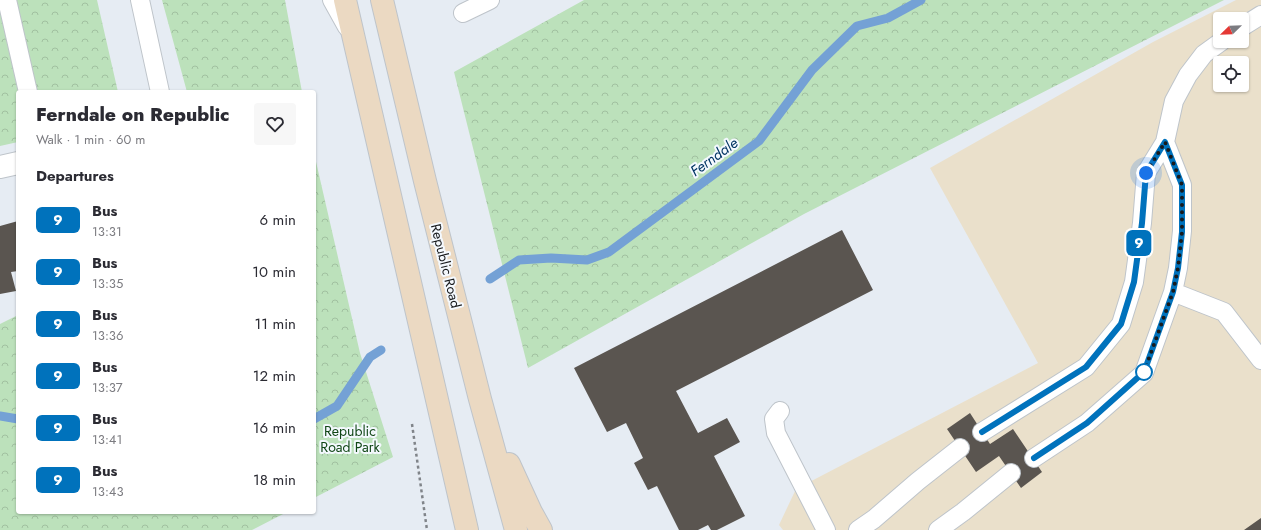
<!DOCTYPE html>
<html lang="en">
<head>
<meta charset="utf-8">
<style>
	body { margin:0; font-family:Jost,sans-serif; background:#f7f7f7; color:#2b2b33; height:100vh; display:flex; flex-direction:column; font-size:15px; white-space:nowrap }
	* { box-sizing:border-box; margin:0 }
	p { font-size:13px; color:#7c7c81 }
	.icon { flex:none; width:22px; height:22px; fill:none; stroke:currentColor; stroke-width:2; stroke-linecap:round; stroke-linejoin:round }
	.map { position:relative; flex:1; overflow:hidden }
	.sheet { position:absolute; left:16px; top:90px; width:300px; height:424px; display:flex; flex-direction:column; background:#fff; border-radius:4px; box-shadow:0 1px 3px #0004 }
	.sheet>* { flex:none }
	.badge { padding:0 8px; border-radius:6px; font-size:14px; line-height:26px }
	.needle { width:26px; rotate:247deg }
	.buttons { position:absolute; left:1213px; top:12px; display:grid; gap:8px }
	.buttons a { display:grid; place-items:center; width:36px; height:36px; border-radius:4px; background:#fff; box-shadow:0 1px 3px #0004; font-size:20px }
	.you { position:absolute; width:20px; height:20px; margin:-10px; border:3px solid #fff; border-radius:50%; background:#1a73e8; box-shadow:0 0 0 6px #1a73e833 }
	.map>.badge { position:absolute; translate:-50% -50%; box-shadow:0 0 0 2px #fff }
	h2 { padding:0 20px; font-size:15px; line-height:36px }
	.round { display:grid; place-items:center; flex:none; width:42px; height:42px; border-radius:4px; background:#f7f7f7 }
	.summary { display:flex; align-items:center; justify-content:space-between; height:68px; padding:0 20px }
	h1 { font-size:19px; font-weight:800; line-height:30px }
	ul { padding:0; list-style:none }
	li { display:flex; align-items:center; gap:12px; height:52px; padding:0 20px }
	li div { flex:1 }
	li b { display:block; font-size:15px }
	li em { font-style:normal }
	li .badge { min-width:44px; font-weight:700; text-align:center }
	.map>svg:first-child { display:block }
	.commercial { fill:#eae0cb; fill-rule:evenodd }
	.park { fill:url(#park-crowns) }
	.lines { fill:none; stroke-linecap:round; stroke-linejoin:round }
	.stream { stroke:#74a1d5; stroke-width:9 }
	.building { fill:#5a5550 }
	.lane-casing { stroke:#bec4ca; stroke-width:20 }
	.street-casing { stroke:#bec4ca; stroke-width:24 }
	.secondary-casing { stroke:#bec4ca; stroke-width:24 }
	.path { stroke:#808489; stroke-width:2.5; stroke-dasharray:3 3; stroke-linecap:butt }
	.lane { stroke:#fff; stroke-width:18 }
	.street { stroke:#fff; stroke-width:22 }
	.secondary { stroke:#ebd9c2; stroke-width:22 }
	.line-casing { stroke:#fff; stroke-width:9 }
	.line { stroke:#0072bc; stroke-width:6 }
	.walk { stroke:#181a1c; stroke-width:4; stroke-dasharray:0 7.2 }
	.stop-dot { fill:#fff; stroke:#0072bc; stroke-width:2 }
	.labels { text-anchor:middle; stroke-width:4; stroke-linejoin:round; paint-order:stroke }
	.street-label { font-size:14px; fill:#181a1c; stroke:#f4f9fe }
	.park-label { font-size:14px; fill:#104615; stroke:#f4f9fe }
	.water-label { font-size:15px; font-style:italic; fill:#013463; stroke:#f4f9fe }
</style>
</head>
<body>
<div class="map">
<svg width="1261" height="530" viewBox="0 0 1261 530">
	<defs>
		<pattern id="park-crowns" width="20" height="18" patternUnits="userSpaceOnUse"><rect width="20" height="18" fill="#bce1bb"/><path d="M2 6a3 3 0 1 1 6 0M12 15a3 3 0 1 1 6 0" fill="none" stroke="#a1c0a0"/></pattern>
	</defs>
	<rect width="100%" height="100%" fill="#e6ecf3"/>
	<path class="commercial" d="M1236,0H1261V530H783L779,525L796,489L1038,363L930,168L1153,42ZM1220,19H1242V41H1220ZM1220,63H1242V85H1220Z"/>
	<path class="park" d="M0,0H97L118,92H18V142L0,146Z
		M162,0H285L302,92H187Z
		M584,0H1224L804,214L528,368L454,72Z
		M314,153L360,353L393,457L314,498Z
		M18,315V512H287L252,530H0V324Z"/>
	<g class="lines">
		<path class="stream" d="M490,279L519,260L551,258L587,260L609,252L759,141L812,70L857,26L888,18L921,0
			M0,416L18,419
			M314,419L337,406L370,357L381,350"/>
	</g>
	<path class="building" d="M18,221V271L11,272L16,291L0,294V226Z
		M842,230L873,290L676,391L698,433L727,418L740,442L714,456L745,516L717,530H711L708,525L698,530H679L657,486L648,490L634,463L643,458L626,423L607,432L574,368Z
		M970,413L990,444L1013,429L1042,472L1021,488L999,456L976,472L947,429Z
		M1261,518V530H1244Z"/>
	<g class="lines">
		<g class="lane-casing">
			<path id="lane" d="M7,0L28,92
				M140,0L160,92
				M332,0L347,27
				M463,13L490,0
				M1242,27L1261,15
				M1173,292L1224,312L1261,360
				M780,411L774,419L776,433L826,530
				M982,432L1086,367L1121,324L1134,282L1142,223L1146,173L1165,142L1174,101L1188,75L1204,54L1222,41
				M1034,458L1087,423L1144,373L1173,292L1178,268L1182,231V185L1165,142
				M858,530L874,519L918,481L960,448
				M938,530L963,512L1011,473"/>
		</g>
		<g class="street-casing">
			<path id="street" d="M0,167L18,163"/>
		</g>
		<g class="secondary-casing">
			<path id="secondary" d="M345,0L467,530
				M382,0L425,181L480,399L516,530
				M509,464L531,512L541,530"/>
		</g>
		<path class="path" d="M412,424L427,530"/>
		<use href="#lane" class="lane"/>
		<use href="#street" class="street"/>
		<use href="#secondary" class="secondary"/>
	</g>
	<g class="lines">
		<g class="line-casing">
			<path id="line" d="M982,432L1086,367L1121,324L1134,282L1142,223L1146,173L1165,142L1182,185V232L1178,268L1173,292L1144,372L1087,423L1034,458"/>
		</g>
		<use href="#line" class="line"/>
		<path class="walk" d="M1144,372L1173,292L1178,268L1182,232V185L1165,142L1146,173"/>
	</g>
	<circle class="stop-dot" cx="1144" cy="372" r="8"/>
	<g class="labels">
		<g class="street-label">
			<text transform="translate(446 266) rotate(76)" y="5">Republic Road</text>
		</g>
		<g class="park-label">
			<text x="350" y="436">Republic<tspan x="350" dy="16">Road Park</tspan></text>
		</g>
		<g class="water-label">
			<text transform="translate(714 157) rotate(-36)" y="5">Ferndale</text>
		</g>
	</g>
</svg>
<div class="buttons">
<a><svg class="needle" viewBox="-14 -14 28 28"><path d="M0-13l5 13h-10z" fill="#e53935"/><path d="M0 13l5-13h-10z" fill="#7c7c81"/></svg></a>
<a><svg class="icon" aria-label="locate" viewBox="0 0 24 24"><circle cx="12" cy="12" r="6"/><path d="M12 2v4M12 18v4M2 12h4M18 12h4"/></svg></a>
</div>
<div class="you" style="left:1146px;top:173px"></div>
<b class="badge" style="left:1139px;top:243px;background:#0072bc;color:#fff">9</b>
<section class="sheet">
<div class="summary"><div><h1>Ferndale on Republic</h1><p>Walk · 1 min · 60 m</p></div><a class="round"><svg class="icon" aria-label="heart" viewBox="0 0 24 24"><path d="M12 20l-8-8c-3-5 5-10 8-4 3-6 11-1 8 4z"/></svg></a></div>
<h2>Departures</h2>
<ul>
<li><span class="badge" style="background:#0072bc;color:#fff">9</span><div><b>Bus</b><p>13:31</p></div><em>6 min</em></li>
<li><span class="badge" style="background:#0072bc;color:#fff">9</span><div><b>Bus</b><p>13:35</p></div><em>10 min</em></li>
<li><span class="badge" style="background:#0072bc;color:#fff">9</span><div><b>Bus</b><p>13:36</p></div><em>11 min</em></li>
<li><span class="badge" style="background:#0072bc;color:#fff">9</span><div><b>Bus</b><p>13:37</p></div><em>12 min</em></li>
<li><span class="badge" style="background:#0072bc;color:#fff">9</span><div><b>Bus</b><p>13:41</p></div><em>16 min</em></li>
<li><span class="badge" style="background:#0072bc;color:#fff">9</span><div><b>Bus</b><p>13:43</p></div><em>18 min</em></li>
</ul>
</section>
</div>
</body>
</html>
